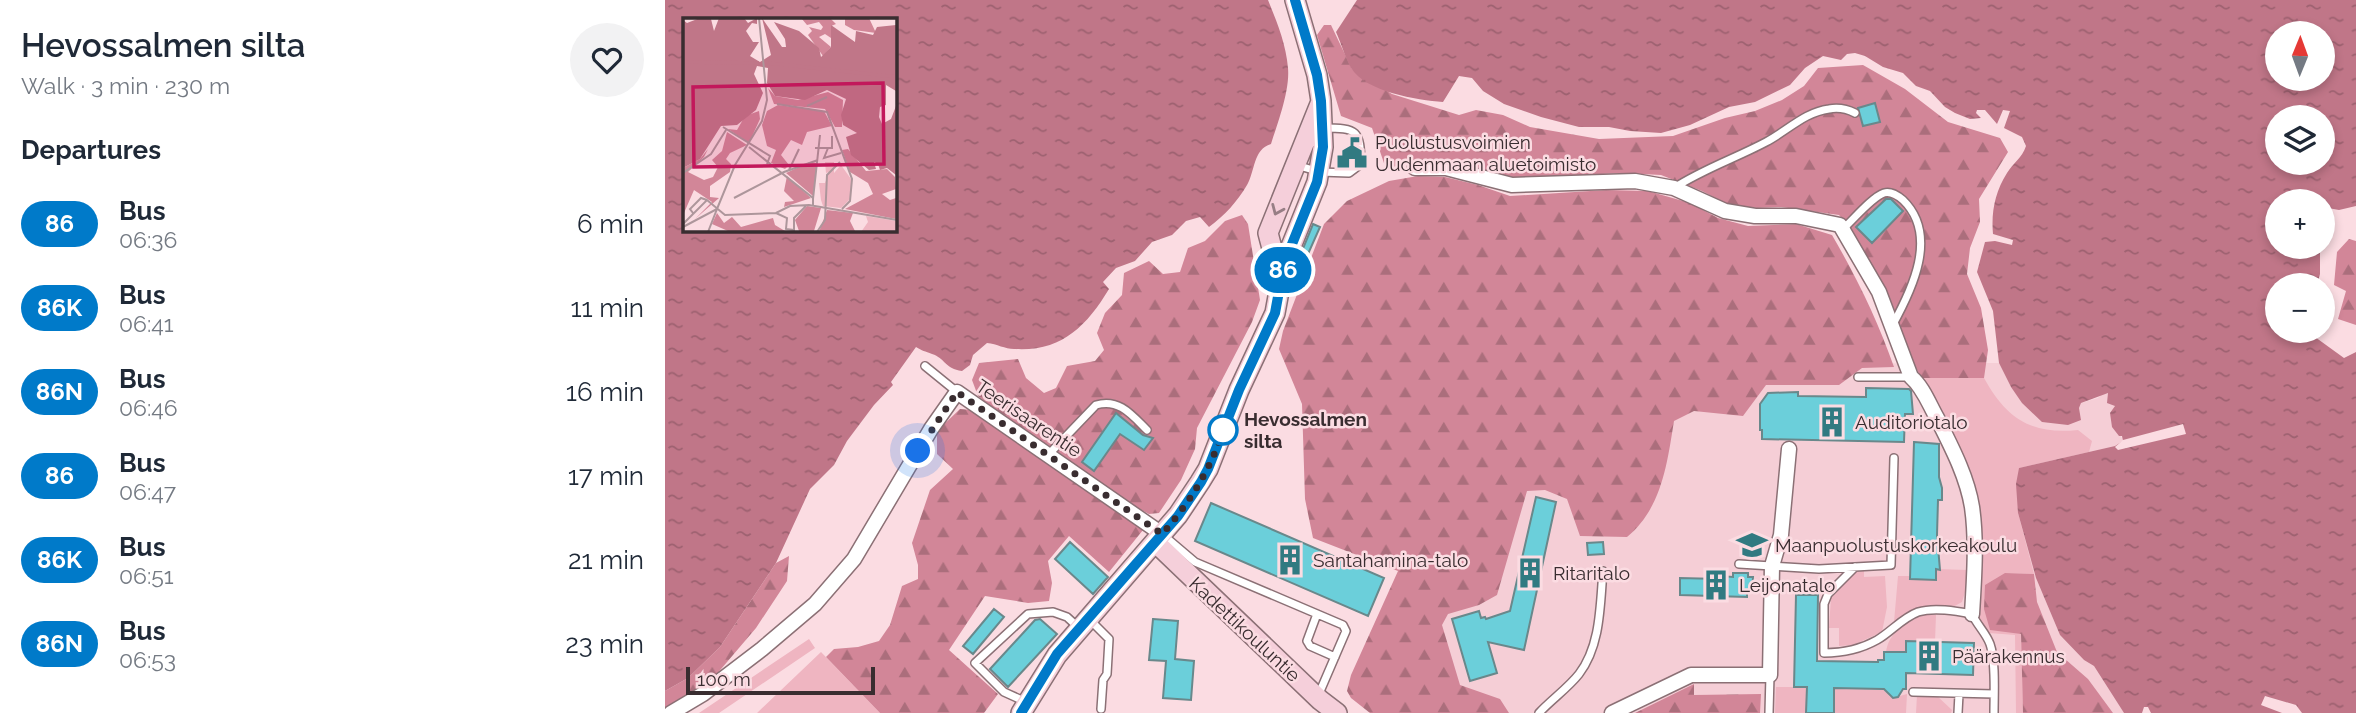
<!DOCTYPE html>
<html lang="en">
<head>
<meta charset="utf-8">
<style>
	body { margin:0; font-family:Raleway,sans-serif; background:#f2f2f3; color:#1f2937; height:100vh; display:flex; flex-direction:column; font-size:26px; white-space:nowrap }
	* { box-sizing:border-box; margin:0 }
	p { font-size:23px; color:#747a83 }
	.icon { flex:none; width:38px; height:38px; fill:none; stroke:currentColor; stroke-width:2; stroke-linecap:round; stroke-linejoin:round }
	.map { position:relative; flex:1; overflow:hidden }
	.details { display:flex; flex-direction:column; background:#fff; width:665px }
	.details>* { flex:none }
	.badge { padding:0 14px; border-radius:23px; font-size:24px; line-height:46px }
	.needle { width:46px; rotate:1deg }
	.controls { position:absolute; left:1600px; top:21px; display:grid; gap:14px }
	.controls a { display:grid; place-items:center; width:70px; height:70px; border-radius:50%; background:#fff; box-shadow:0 4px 10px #0003; font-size:35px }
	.scale { position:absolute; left:21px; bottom:18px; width:189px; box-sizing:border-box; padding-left:7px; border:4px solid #392d30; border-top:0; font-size:19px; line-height:24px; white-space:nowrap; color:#392d30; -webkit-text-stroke:5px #fbdce2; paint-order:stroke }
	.you { position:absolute; width:35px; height:35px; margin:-18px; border:5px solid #fff; border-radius:50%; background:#1a73e8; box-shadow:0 0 0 10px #1a73e833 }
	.map>.badge { position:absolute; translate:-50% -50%; box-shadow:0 0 0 4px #fff }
	h2 { padding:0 21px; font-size:26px; line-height:63px }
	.round { display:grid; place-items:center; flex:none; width:74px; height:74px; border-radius:37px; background:#f2f2f3 }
	.summary { display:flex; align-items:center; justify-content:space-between; height:119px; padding:0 21px }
	h1 { font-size:33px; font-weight:600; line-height:52px }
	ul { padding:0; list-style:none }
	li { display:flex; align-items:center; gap:21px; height:84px; padding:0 21px }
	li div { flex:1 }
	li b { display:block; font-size:26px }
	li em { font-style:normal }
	li .badge { min-width:77px; font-weight:700; text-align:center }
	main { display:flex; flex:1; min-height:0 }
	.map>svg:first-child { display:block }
	.built { fill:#f5ced6 }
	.grass { fill:#efb5c1 }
	.forest { fill:url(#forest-firs) }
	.water { fill:url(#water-ripples); fill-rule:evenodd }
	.pier { fill:#fbdce2 }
	.building { fill:#6bcfda; stroke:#69888b; stroke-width:2 }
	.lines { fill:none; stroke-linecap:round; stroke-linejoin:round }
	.lane-casing { stroke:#8b7075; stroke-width:10 }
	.street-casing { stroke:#8b7075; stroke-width:17 }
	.secondary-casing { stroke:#8b7075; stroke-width:22 }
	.lane { stroke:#fff; stroke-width:7 }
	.street { stroke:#fff; stroke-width:14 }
	.secondary { stroke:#f5cfda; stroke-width:19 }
	.oneway { stroke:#977e85 }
	.line-casing { stroke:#fff; stroke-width:16 }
	.line { stroke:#007ac9; stroke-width:10 }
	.walk { stroke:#392d30; stroke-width:7; stroke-dasharray:0 12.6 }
	.stop-dot { fill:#fff; stroke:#007ac9; stroke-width:3.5 }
	.labels { text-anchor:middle; stroke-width:5; stroke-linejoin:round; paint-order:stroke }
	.poi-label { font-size:19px; fill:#392d30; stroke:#fbdce2; text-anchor:start }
	.street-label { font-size:19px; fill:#392d30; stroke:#fbdce2 }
	.stop-label { font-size:19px; font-weight:bold; fill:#392d30; stroke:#fbdce2; text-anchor:start }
	.inset-river { fill:none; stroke:#c07688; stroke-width:3.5 }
	.inset-road { fill:none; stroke:#ad969b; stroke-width:2 }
	.view { fill:#c2185b; fill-opacity:0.15; stroke:#c2185b; stroke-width:3.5 }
	.inset-edge { fill:none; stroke:#392d30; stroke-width:3.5 }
</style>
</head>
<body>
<main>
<section class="details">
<div class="summary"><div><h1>Hevossalmen silta</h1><p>Walk · 3 min · 230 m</p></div><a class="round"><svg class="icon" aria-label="heart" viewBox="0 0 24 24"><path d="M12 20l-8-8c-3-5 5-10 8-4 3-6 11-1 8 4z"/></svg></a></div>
<h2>Departures</h2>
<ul>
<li><span class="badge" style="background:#007ac9;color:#fff">86</span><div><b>Bus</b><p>06:36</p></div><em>6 min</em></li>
<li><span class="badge" style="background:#007ac9;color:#fff">86K</span><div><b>Bus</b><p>06:41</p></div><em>11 min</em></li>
<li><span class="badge" style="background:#007ac9;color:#fff">86N</span><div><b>Bus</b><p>06:46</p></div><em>16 min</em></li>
<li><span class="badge" style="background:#007ac9;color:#fff">86</span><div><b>Bus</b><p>06:47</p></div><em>17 min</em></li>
<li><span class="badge" style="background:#007ac9;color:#fff">86K</span><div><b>Bus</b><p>06:51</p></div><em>21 min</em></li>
<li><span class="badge" style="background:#007ac9;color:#fff">86N</span><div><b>Bus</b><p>06:53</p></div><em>23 min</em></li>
</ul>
</section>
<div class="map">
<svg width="1691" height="713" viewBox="0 0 1691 713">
	<defs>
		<pattern id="forest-firs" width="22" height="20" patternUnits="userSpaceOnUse" patternTransform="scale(1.75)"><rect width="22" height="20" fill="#d28698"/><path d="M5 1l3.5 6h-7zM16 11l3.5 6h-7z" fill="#ab6e7c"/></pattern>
		<pattern id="water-ripples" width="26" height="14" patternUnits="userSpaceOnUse" patternTransform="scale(1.75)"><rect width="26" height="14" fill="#c07688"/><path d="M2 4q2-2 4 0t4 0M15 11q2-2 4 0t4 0" fill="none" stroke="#9d6170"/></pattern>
	</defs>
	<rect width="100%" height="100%" fill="#fbdce2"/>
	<path class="built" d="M1334,363L1346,387L1416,420L1414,408L1416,403L1433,398L1437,394L1443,393L1450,406L1448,410L1458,442L1450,446L1355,468L1353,513L1371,578L1395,635L1419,660L1429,666L1459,713H787L757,631L850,486L1077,364Z"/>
	<path class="grass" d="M1256,378H1319C1341,418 1366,435 1413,430L1427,441L1424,452L1354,468L1353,513L1369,574L1340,573L1356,633L1358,713H1351L1350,635L1324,633L1311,616L1312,508Z
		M1271,569L1302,570L1301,589L1297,602L1286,608L1253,609L1229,622L1233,576H1245V579L1270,580Z
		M1199,570V577L1220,576L1222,607L1217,632L1188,645L1174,646V628H1164L1166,597L1191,572Z
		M1258,615H1271L1270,642L1242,641L1241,652H1221C1224,632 1240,623 1258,615Z
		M144,639L150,648L54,713H34Z
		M156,652L215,713H92Z
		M1111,687H1142L1141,713H1110Z
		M1166,688L1221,689L1224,696L1228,698L1242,694L1241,713H1169V700H1166Z
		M1252,695H1271L1287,710L1286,713H1251Z"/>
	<path class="forest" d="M659,25H666L687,69L727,94L794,115L811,110L838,115L865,127L934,139L1008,136L1060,118L1090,111L1117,100L1139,86L1153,68L1198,65L1240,89L1283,122L1335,138L1343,152L1314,199L1315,222L1305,248L1302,274L1316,308L1323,350L1319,378H1256L1241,347L1224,298L1186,228L1174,215L1116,207L1092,208L1064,205L1037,191L996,175L958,173L851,178L781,159L748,161L721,169L707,128L676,116L652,35Z
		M753,176L780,177L813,185L845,196L941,190L983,191L1025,203L1053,218L1083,226L1131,224L1167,235C1192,278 1213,321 1229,367L1197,368L1174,385H1101L1078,416L1029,411L1009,421C1002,464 997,508 962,537L915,536L902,499L880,490L862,491L832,595L814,605L783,614L777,625L795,685L835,699L844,713H705L686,698L682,691L686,675L733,571L648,538L640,499L637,404L614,349L618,331L659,224L682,201L724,181Z
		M577,215L583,224L595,300L587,322L532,428L530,449L516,480L494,513L484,514L463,503L383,445L356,431L313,396L307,380L314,363L353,359L361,378L379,393L391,388L402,366L430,361L439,350L432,333L440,313L457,295L459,273L484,261L498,274L515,272L523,248L540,241L560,221Z
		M1684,239L1691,241V325L1673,319L1681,291L1669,285L1672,252Z
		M295,409L308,410L478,530L444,572L404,536L383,561L387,583L384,601L363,603L320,596L284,650L333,694L319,713H215L161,657L169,649L193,647L214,641L225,625L237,586L253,579V565L247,543L265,490L288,469L272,454V431Z
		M124,556L122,581L91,628L45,682L0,709V691L23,678L55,647L111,563Z
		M1340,573L1369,574L1372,602L1392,652L1423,679L1448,713H1358L1356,634L1325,630L1319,609L1320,585Z
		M1029,684V695L1096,694L1095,713H970Z"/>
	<path class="water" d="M0,0H603C612,22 621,44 623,68C625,90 613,122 606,144C588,149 590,172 582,185C572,202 560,215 544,227L535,217L521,221L507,235L487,242L470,261L451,268L438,282L444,289C421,327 396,352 349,349C340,349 332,344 322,343L308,355L305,365L297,371C280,369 280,358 267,354C260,351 257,351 251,347L226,382L228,385L209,405L182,441L169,465L145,489L111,563L55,647L23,678L0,691ZM19,19H229V229H19Z
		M692,0H1691V206L1674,210L1663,208L1657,223V201H1612V247H1655V274L1652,285H1612V331H1650V337L1679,358L1691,352V713H1637L1631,705L1600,696L1596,705L1617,713H1486L1483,707H1479L1477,713H1459L1429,666L1419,660L1395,635L1371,578L1353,513L1351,484L1354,468L1450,446L1458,441L1457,436H1454L1447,427L1445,413L1450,406L1442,403L1443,393L1416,403L1414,408L1416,420L1403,425L1377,422L1357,403L1346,387L1334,363L1328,311L1312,272L1320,242L1330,241L1347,245L1348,240L1328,234C1326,212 1330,192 1342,173C1348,163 1357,158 1361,146L1357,137L1339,128L1345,111L1338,110L1332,124L1320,110H1312L1311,113L1316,118L1305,119L1290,113L1280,107L1265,91L1251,86L1238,73L1218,67L1200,56L1190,53L1182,54L1176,60L1158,56L1140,68L1125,85L1090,102L1064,107L1025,125L996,133L965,131L944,127H914L876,117L839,104L818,91L807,78L794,76L778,102C752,100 701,92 686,68C680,57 676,43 671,32ZM1612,33H1657V79H1612ZM1612,117H1657V163H1612Z"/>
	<path class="pier" d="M1518,424L1521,434L1453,450L1450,447L1458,440Z"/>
	<path class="building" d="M1210,103L1215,122L1198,126L1193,108Z
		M1221,199H1226L1238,211L1207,243L1191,227Z
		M648,224L655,227L639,263L633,261Z
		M1201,388L1244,389L1246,391L1248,414H1240L1239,442L1097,439V430H1095V404L1103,393L1133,392V396L1201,397Z
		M451,413L478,435L488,438L479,450L455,434L429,471L417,462Z
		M1249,442L1274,444V477L1277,488V500H1273L1272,535L1275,570L1271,569V580L1245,579Z
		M871,497L891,502L859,650L823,642L832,673L805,681L787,619L814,611L816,618L820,617L821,619L845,611Z
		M546,503L719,578L703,616L530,541Z
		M405,542L443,577L428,594L390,559Z
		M938,542L939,554L923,555L922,543Z
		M1068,573H1083V577H1088L1087,590H1082V597L1015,595V578L1054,579V576L1068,577Z
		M1131,595H1153L1152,661L1213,662V660H1219V652H1241V641L1309,643L1308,675L1241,673V689H1238L1233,697L1228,698L1219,689L1169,688V713H1141L1142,687H1129Z
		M329,609L339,617L308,654L298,646Z
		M375,619L392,634L343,687L325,669L370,620Z
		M488,619L513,621L510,659L529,661L526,700L498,698L501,661L484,660Z"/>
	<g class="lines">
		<g class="lane-casing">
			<path id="lane" d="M631,165L655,172L684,173L696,164C695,130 693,128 658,128
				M1009,188C1038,169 1071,158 1101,142C1122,131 1140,112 1164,109C1174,107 1182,109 1190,113
				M1178,229C1188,220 1207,197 1219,193C1226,191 1232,195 1238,200C1274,235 1247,290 1227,326
				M260,366L292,392
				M1193,377H1246
				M384,454L431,405C454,398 467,415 482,430
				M497,534L530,562L678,625L681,631L653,696
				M1074,564L1154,569L1226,565L1229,458
				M1190,567L1163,594L1159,604V653C1176,653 1196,649 1212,640C1226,632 1237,618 1253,612C1269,607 1291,611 1307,614C1312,625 1321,633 1325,644C1331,661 1329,694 1329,713
				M652,614L642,641L645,646L670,657
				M426,621L444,639L442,674L438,680L436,709
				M1248,692L1329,694
				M361,702L339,692L310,663L363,614L388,612L402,617L414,628
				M874,713C886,700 903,688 914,674C936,645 935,605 938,571
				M1104,713L1105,675
				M1293,713L1294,694"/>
		</g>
		<g class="street-casing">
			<path id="street" d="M750,168H781L847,185L970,181L1009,188L1060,211L1090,216H1131L1175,225L1214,292L1246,377C1258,387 1264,404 1272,418C1286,446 1302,476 1307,507C1312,542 1309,580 1307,614
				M6,713L38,694L97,649L150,604L189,559L266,429L292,392L497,534
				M947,713L1026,675H1105L1107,566L1116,535L1124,449"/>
		</g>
		<g class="secondary-casing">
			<path id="secondary" d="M615,279L603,233L655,104
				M490,542L655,700L672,713
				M356,713L392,655L513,515L535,482L543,469L574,390L610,313L619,264L652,182L658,147L656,101L652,75L630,0"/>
		</g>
		<use href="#lane" class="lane"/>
		<use href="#street" class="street"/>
		<use href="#secondary" class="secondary"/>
	</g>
	<defs><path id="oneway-chevron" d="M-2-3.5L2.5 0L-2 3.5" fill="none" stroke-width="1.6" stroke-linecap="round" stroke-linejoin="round" transform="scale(1.75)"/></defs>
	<use class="oneway" href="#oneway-chevron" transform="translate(612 210) rotate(113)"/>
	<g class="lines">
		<g class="line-casing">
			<path id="line" d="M356,713L392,654L513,516L536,482L543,469L574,390L610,313L619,264L652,182L658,147L656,101L652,75L630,0"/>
		</g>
		<use href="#line" class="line"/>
		<path class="walk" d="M253,451L292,392L497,534C524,504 547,467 558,430"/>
	</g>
	<defs>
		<g id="civic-bare" transform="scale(2.415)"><path d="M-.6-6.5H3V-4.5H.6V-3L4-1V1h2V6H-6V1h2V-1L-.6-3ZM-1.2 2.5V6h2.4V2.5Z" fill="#317a81" stroke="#fbdce2" stroke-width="2.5" paint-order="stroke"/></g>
		<g id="building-bare" transform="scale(2.415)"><path d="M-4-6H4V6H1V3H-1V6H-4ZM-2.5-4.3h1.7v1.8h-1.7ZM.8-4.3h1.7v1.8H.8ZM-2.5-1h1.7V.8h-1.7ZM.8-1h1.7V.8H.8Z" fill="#317a81" stroke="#fbdce2" stroke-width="2.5" paint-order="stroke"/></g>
		<g id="university-bare" transform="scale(2.415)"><path d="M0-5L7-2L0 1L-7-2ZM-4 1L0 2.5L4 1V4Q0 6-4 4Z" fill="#317a81" stroke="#fbdce2" stroke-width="2.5" paint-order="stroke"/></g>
	</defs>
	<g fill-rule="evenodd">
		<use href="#civic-bare" x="687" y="153"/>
		<use href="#building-bare" x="1167" y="422"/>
		<use href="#university-bare" x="1087" y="545"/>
		<use href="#building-bare" x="625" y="560"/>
		<use href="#building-bare" x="865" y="573"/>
		<use href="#building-bare" x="1051" y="585"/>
		<use href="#building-bare" x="1264" y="656"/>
	</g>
	<circle class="stop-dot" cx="558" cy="430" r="14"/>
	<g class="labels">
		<g class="poi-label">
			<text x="710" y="149">Puolustusvoimien<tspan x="710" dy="22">Uudenmaan aluetoimisto</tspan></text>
			<text x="1190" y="429">Auditoriotalo</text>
			<text x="1110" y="552">Maanpuolustuskorkeakoulu</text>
			<text x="648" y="567">Santahamina-talo</text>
			<text x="888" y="580">Ritaritalo</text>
			<text x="1074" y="592">Leijonatalo</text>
			<text x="1287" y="663">Päärakennus</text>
		</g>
		<g class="street-label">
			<text transform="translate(364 418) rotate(34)" y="7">Teerisaarentie</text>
			<text transform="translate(580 629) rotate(43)" y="7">Kadettikouluntie</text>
		</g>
		<g class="stop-label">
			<text x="579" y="426">Hevossalmen<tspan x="579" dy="22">silta</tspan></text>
		</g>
	</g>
	<g transform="translate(18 18)">
		<rect width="214" height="214" fill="#fbdce2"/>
		<path d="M142,144H151V155L158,147L168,161V180L158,190L140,188L138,182L136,165H142L146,154L143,155ZM183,198L213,203V213L178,214L185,204Z" fill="#efb5c1"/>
		<path d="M147,0L153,6L148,8V20L142,16L136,19L148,29L140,38L125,17L129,13L126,9L138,12L140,9L136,4L124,7L119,1ZM162,0H186L193,15L171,12L162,7ZM85,70L92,78L115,82L145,74L160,82L159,109H152L142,91L91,86ZM95,87L141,93L149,108L124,114L119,127L108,122L98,137L106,147L102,151L88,145L93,132L84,128L79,107L84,93ZM76,93L77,101L66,125L45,111L54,112L62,98ZM44,114L64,127L47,135L43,141L48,146L47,154L27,168V179L36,180L12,201L29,184L11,172L1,195L0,150L17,141L25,131L21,139L5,154L21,162L30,159L35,149L29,142L39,133ZM165,131L183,153L204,151L212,159L213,171L199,176L207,182L213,180V201L162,191L190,176L185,165L167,154L159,132ZM127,144L134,145L130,178L103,155ZM104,158L128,180L101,189L102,184L111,183L101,173ZM124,188L138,190L131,213H116L112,202ZM144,192L170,195L167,203L172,213L136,214ZM34,195L41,205L49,199L58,209L90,200L92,207L102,213H45L29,206Z" fill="#d28698"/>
		<path d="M17,0L28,1L31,13L36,0H61L65,5L74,0V6L69,5L63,13L70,24H76L67,38L77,44L88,37L79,0L99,29H103L102,21L91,4L116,13L136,30L138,39L148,29V7L172,24L173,13L190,17L194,9L213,7V73L203,67V87L197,89L196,99L199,106L208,101L213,88V157L204,150L197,152L195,146L191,144L193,151L186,152L168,137L163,119L174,115L160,107L158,97L163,81L144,72L122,82L92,78L84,65L85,50L74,48L71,56L80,75L73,92L54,107L38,108L17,141L0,150V2L4,5Z" fill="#c07688"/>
		<path class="inset-river" d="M0,44L76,45M85,45L214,59"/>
		<path class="inset-road" d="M94,86L144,94L169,161L167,183L159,191M124,88L144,79M40,109L87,138L84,146M66,129L130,180V188M132,130H149V118M145,130L141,140L158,135M106,152L116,131M0,155L28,136L43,112M51,180L101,154L135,142M130,181L137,117M10,195L7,191L18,180L24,182M93,195L104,200L103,211L111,212V200L123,188M0,206L24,182L42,197L93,195L107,188L126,187L214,202M0,209L34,191L52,147L79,103L84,82L76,0M25,214L34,191M134,214L142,202L144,157L157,144"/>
		<path class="view" d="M200,65L201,146L11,149L10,69Z"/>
		<rect width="214" height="214" class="inset-edge"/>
	</g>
</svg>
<div class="controls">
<a><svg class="needle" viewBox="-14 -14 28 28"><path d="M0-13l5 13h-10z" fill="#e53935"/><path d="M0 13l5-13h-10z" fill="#747a83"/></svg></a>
<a><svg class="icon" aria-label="layers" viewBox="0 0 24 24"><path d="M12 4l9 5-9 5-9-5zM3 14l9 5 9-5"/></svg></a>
<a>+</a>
<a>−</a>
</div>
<div class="scale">100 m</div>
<div class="you" style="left:253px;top:451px"></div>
<b class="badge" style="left:618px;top:270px;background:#007ac9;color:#fff">86</b>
</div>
</main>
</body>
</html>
